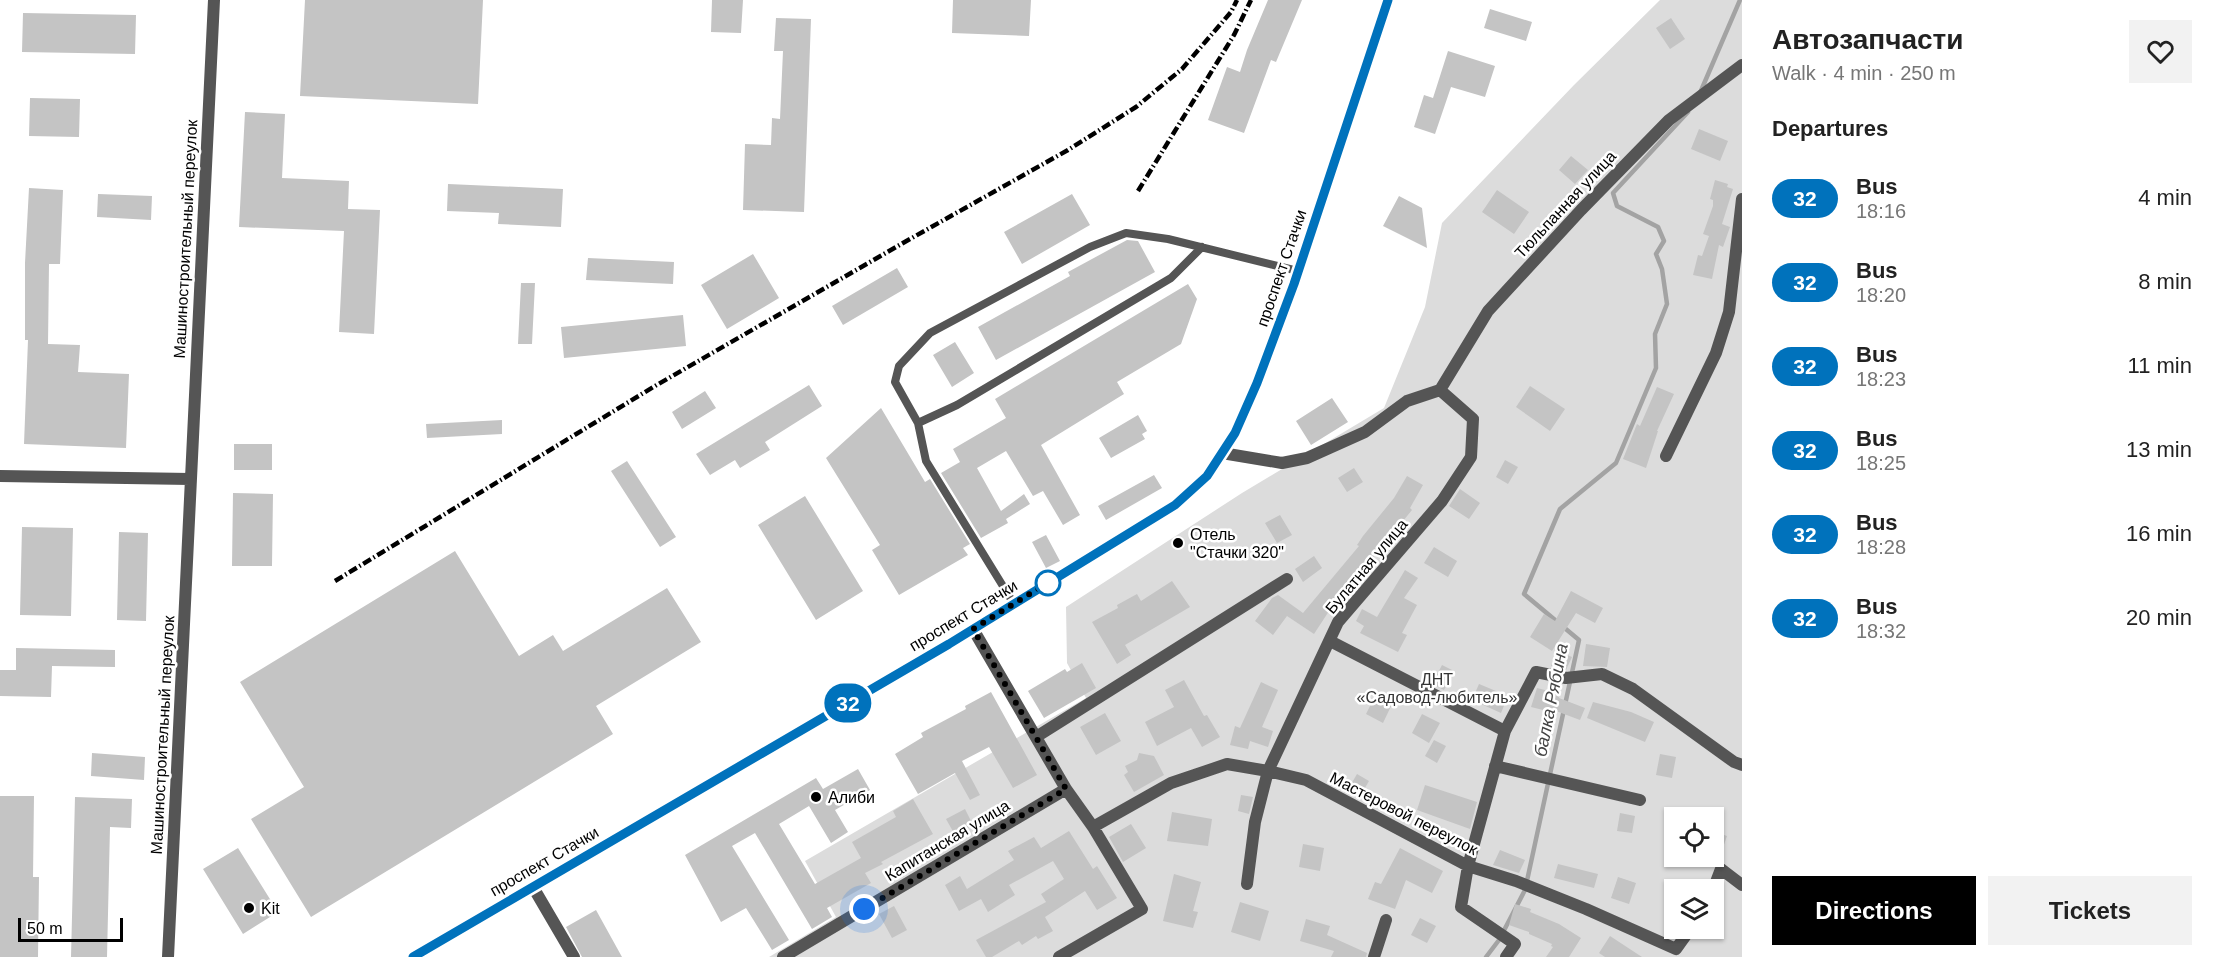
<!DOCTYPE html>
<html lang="en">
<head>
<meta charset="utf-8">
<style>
	body { margin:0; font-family:Helvetica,sans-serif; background:#f2f2f2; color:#222; height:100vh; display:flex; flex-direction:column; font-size:22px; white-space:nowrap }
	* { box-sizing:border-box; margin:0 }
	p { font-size:20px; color:#767676 }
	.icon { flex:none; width:33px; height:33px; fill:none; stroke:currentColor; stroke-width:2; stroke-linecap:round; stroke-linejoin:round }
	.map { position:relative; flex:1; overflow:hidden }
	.side { display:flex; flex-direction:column; background:#fff; width:480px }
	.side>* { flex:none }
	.badge { padding:0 12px; border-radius:20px; font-size:21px; line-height:39px }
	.fabs { position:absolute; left:1664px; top:807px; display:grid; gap:12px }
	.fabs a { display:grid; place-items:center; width:60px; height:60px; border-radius:0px; background:#fff; box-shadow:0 2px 4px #0004; font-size:30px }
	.scale { position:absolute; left:18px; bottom:15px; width:105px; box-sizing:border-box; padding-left:6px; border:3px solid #000; border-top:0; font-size:16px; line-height:21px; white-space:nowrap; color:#000; -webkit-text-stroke:4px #fff; paint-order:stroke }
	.you { position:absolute; width:30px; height:30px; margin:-15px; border:4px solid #fff; border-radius:50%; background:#1a73e8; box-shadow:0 0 0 9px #1a73e833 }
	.map>.badge { position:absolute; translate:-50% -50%; box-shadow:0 0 0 3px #fff }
	h2 { padding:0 30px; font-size:22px; line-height:54px }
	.round { display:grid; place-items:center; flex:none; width:63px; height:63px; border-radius:0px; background:#f2f2f2 }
	.headline { display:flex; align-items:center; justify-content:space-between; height:102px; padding:0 30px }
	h1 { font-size:28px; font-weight:700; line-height:45px }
	.button { display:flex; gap:12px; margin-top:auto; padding:12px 30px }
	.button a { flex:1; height:69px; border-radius:0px; background:#000; color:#fff; font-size:24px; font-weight:700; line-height:69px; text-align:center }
	.button a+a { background:#f2f2f2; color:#222 }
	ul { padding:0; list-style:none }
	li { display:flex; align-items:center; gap:18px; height:84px; padding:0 30px }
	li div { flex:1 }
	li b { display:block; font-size:22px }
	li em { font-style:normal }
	li .badge { min-width:66px; font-weight:700; text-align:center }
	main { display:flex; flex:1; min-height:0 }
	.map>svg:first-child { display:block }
	.green { fill:#dcdcdc; fill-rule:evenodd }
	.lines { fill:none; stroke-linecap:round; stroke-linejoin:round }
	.stream { stroke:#a3a3a3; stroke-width:4.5 }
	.building { fill:#c4c4c4 }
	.service { stroke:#555; stroke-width:8 }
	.minor { stroke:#555; stroke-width:12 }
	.tertiary { stroke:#555; stroke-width:12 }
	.rail { stroke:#000; stroke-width:4.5; stroke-dasharray:9 3 1.5 3; stroke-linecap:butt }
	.line-casing { stroke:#fff; stroke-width:14 }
	.line { stroke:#0072bc; stroke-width:9 }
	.walk { stroke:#000; stroke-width:6; stroke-dasharray:0 10.8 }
	.poi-dot { fill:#000; stroke:#fff; stroke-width:2 }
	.stop-dot { fill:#fff; stroke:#0072bc; stroke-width:3 }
	.labels { text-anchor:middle; stroke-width:5; stroke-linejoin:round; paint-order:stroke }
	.street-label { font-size:16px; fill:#000; stroke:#fff }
	.poi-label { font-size:16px; fill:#000; stroke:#fff; text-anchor:start }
	.park-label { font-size:16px; fill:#333; stroke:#fff }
	.water-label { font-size:18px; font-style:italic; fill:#444; stroke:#fff }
</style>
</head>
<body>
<main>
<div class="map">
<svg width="1742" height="957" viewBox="0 0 1742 957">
	<rect width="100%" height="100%" fill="#fff"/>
	<path class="green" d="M1660,0H1742V957H769L836,917L805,861L1086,698L1067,663L1066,607L1242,493L1384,408L1425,307L1442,223L1574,85ZM1674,818H1713V856H1674ZM1674,890H1713V928H1674Z"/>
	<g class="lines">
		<path class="stream" d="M1700,93L1740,0
			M1486,957L1499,940L1525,890L1579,640L1524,594L1560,509L1616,463L1656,368L1655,334L1667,304L1662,269L1656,254L1664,241L1658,227L1617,206L1613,193L1688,112"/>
	</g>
	<path class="building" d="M305,0H483L478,104L300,96Z
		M712,0H743L741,33L711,32Z
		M953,0H1031L1029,36L952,33Z
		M1268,0H1302L1276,62L1271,60L1244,133L1208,120L1227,67L1240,72L1247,50Z
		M1490,9L1532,22L1526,41L1484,28Z
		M23,13L136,15L135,54L22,52Z
		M776,18L811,19L804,212L743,210L745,144L771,145L772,118L780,119L783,51H774Z
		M1671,18L1685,39L1670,49L1656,28Z
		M1448,51L1495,66L1485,97L1451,87L1435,134L1414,127L1424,95L1433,98Z
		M30,98L80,99L79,137L29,136Z
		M245,112L285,114L282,178L349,181L348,209L380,210L374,334L339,332L344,231L239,227Z
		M1699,129L1728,141L1720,161L1691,149Z
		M1571,156L1588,170L1575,184L1559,170Z
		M1715,180L1728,184L1727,187L1733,189L1722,224L1730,227L1723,247L1719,245L1712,279L1693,275L1698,255L1702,256L1709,236L1703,234L1713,206V200L1710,199Z
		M448,184L563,189L561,227L498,224L499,213L447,211Z
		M29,188L63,190L60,264H49L48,344L80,345L78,372L129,374L126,448L24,444L28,340H25V263Z
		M1497,190L1529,212L1514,234L1482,212Z
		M98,194L152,196L151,220L97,217Z
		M1072,194L1090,225L1022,264L1004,232Z
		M1399,196L1422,208L1427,248L1383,226Z
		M1127,240L1138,241L1155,272L996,360L978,327L1070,276L1068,272Z
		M753,254L779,298L727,329L701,285Z
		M588,258L674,262L673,284L586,280Z
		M897,268L908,287L843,325L832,306Z
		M521,283H535L532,344H518Z
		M1188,284L1197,299L1181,344L1117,382L1124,394L1041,445L1080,515L1063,525L1043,491L1033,496L1006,451L977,468L1001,511L1024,494L1030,504L1006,519L1008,523L981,538L941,473L960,462L953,449L1006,418L995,399Z
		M683,315L686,346L564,358L561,327Z
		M955,342L974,373L952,387L933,355Z
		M809,385L822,406L765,442L770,450L740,468L735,460L710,475L696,454Z
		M1530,386L1565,409L1550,431L1516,407Z
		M1657,387L1674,394L1657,431H1658L1646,468L1623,459L1637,424L1640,426Z
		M705,391L716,408L682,429L672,412Z
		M1332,398L1348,422L1311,445L1296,421Z
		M881,408L925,482L930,479L970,544L963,548L968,555L899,595L872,550L880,545L826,458Z
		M1138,415L1147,431L1142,434L1145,439L1111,458L1099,438Z
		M502,420V434L427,438L426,424Z
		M234,444H272V470H234Z
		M1505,460L1518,467L1508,484L1496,477Z
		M627,461L676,537L660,547L611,471Z
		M1354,468L1363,482L1347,492L1338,478Z
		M1154,475L1162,488L1106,520L1098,506Z
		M1407,476L1423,485L1410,508L1412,510L1371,560L1373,562L1331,608L1314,634L1287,616L1273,635L1255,621L1272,598L1278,595L1303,613L1359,546L1357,545L1363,536L1394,498Z
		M1460,489L1480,503L1469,519L1449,506Z
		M233,493L273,494L272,566H232Z
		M805,496L863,591L816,620L758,525Z
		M1280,515L1292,535L1277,543L1265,523Z
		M22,527L73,528L71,616L20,615Z
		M119,532L148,533L146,621L117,620Z
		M1046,535L1060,561L1046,568L1032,542Z
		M1434,547L1457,561L1448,577L1424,563Z
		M455,551L519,656L553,635L563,651L667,588L701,642L596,706L613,734L311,917L251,819L304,787L240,682Z
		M1314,556L1322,568L1303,582L1295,569Z
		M1405,570L1418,578L1404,598L1417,605L1402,633L1407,635L1398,652L1360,633L1364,626L1356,621L1362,609L1377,617Z
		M1172,581L1190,607L1125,645L1131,655L1117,664L1092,622L1118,608L1117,605L1137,594L1141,601Z
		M1571,591L1603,608L1595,623L1576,613L1552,651L1530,637L1544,614L1555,621Z
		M1586,644L1610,648L1607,667L1583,666Z
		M16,648L115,650V667L52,666L51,697L0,696V670H16Z
		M1558,651L1572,657L1566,670L1551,666Z
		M1082,663L1096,688L1044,718L1028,691L1065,669L1067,672Z
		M1442,665L1454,671L1444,690L1432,684Z
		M1184,680L1204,716L1207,715L1220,737L1202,747L1191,728L1157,746L1145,722L1174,707L1165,690Z
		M1261,682L1278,690L1262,727L1273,731L1268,747L1250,741L1248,749L1230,745L1235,726L1240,728Z
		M1479,684L1508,696L1501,713L1472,700Z
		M1537,688L1560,694L1559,698L1585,708L1580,720L1556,711L1555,713L1531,707Z
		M991,692L1037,775L1013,788L989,747L962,761L980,795L970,800L955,773L918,794L895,754L923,737L921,733L966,709L965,706Z
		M1376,694L1393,702L1383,723L1366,714Z
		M1593,702L1631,712L1654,722L1645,742L1587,718Z
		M1105,713L1121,741L1096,755L1080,727Z
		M1422,714L1440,723L1429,743L1412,733Z
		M1434,740L1446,746L1437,763L1425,756Z
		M92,753L145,757L144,780L91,776Z
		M1139,753L1154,756L1164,775L1134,792L1124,775L1128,772L1125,766L1137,760Z
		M1660,754L1676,757L1672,778L1656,775Z
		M858,769L870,790L835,810L848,832L831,843L809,806L779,824L815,884L861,858L852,842L896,817L893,811L913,799L933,834L881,862L883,864L865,873L871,883L827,908L832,917L812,929L755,833L732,846L789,940L772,950L746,908L721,922L685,855L816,778L823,789Z
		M1357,774L1369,781L1362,793L1350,786Z
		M1425,785L1477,802L1470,829L1417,810Z
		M1241,795L1253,797L1249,814L1238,811Z
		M0,796H34L33,877H39L38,957H0Z
		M75,797L132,799L131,828L110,827L107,957H71Z
		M965,809L973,825L955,835L946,819Z
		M1172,812L1212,819L1208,846L1167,841Z
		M1620,813L1635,816L1632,833L1617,831Z
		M1131,824L1146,848L1123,862L1109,837Z
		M1069,831L1093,869L1097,866L1117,898L1097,910L1085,891L1045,917L1053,931L1038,939L1036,936L1022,945L1019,941L992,957H986L976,940L1046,902L1041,894L1064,879L1053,861L1009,885L1015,895L988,912L981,899L959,911L945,885L960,876L967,889L1014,860L1008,851L1034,837L1041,848Z
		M1713,831L1727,836L1718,862L1713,867Z
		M1303,844L1324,848L1320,871L1299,867Z
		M238,848L278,912L243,934L203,869Z
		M1400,848L1443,871L1432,893L1406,880L1395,909L1368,899L1375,882L1381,884Z
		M1500,850L1525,860L1519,873L1493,865Z
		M1558,864L1598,874L1594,888L1554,878Z
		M1174,874L1201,882L1193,911L1198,912L1193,928L1163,921Z
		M1618,877L1636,883L1629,904L1611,898Z
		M1240,902L1269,911L1260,941L1231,932Z
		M1515,904L1531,909L1530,912L1559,924L1581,938L1569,957H1546L1553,947L1551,946L1552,944L1529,934V932L1509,925Z
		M894,906L907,930L892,938L879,914Z
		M596,910L622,957H582L566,927Z
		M1420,918L1436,926L1427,943L1411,935Z
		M1306,919L1330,926L1327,935L1367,953L1366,957H1331L1334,951L1300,941Z
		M1610,936L1642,957H1605L1599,953Z"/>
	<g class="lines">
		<path class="service" d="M918,423L957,405L1171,278L1202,247
			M1014,604L926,461L918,423L895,382L899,366L930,333L1090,247L1126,233L1168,239L1298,271"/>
		<path class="minor" d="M1440,390L1488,311L1581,210L1669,120L1742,65
			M1222,453L1282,463L1307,458L1365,432L1407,401L1440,390
			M1666,456L1716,353L1729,312L1742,199
			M0,476L190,479
			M973,629L1066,789L1093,827L1142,909L1059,957
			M1330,641L1505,731
			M1036,737L1287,579
			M1495,766L1640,800
			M1093,827L1171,783L1227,764L1268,771L1306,780L1468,866L1516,881L1586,909L1676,949L1691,928
			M1247,884L1255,822L1268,771L1338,622L1442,501L1471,457L1473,419L1440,390
			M533,887L574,957
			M1713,890L1721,869L1742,885
			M168,957L214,0
			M783,957L1066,789
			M1374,957L1386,920
			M1506,957L1515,944L1461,907L1468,866L1505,731L1536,672L1566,678L1602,674L1633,689L1734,762L1742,765"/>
		<path class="tertiary" d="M413,957L949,644L1175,505L1207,476L1235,433L1257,383L1294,284L1388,0"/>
		<path class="rail" d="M1138,191L1234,35L1251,0
			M335,581L655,386L903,243L1068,150L1136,107L1182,69L1231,12L1237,0"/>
	</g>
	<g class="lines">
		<g class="line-casing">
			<path id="line" d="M413,957L949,644L1175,505L1207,476L1235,433L1257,383L1294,284L1388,0"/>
		</g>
		<use href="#line" class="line"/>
		<path class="walk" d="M864,909L1066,789L973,629L1054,579L1048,583"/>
	</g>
	<g class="poi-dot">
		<circle cx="1178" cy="543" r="6"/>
		<circle cx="816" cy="797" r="6"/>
		<circle cx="249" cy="908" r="6"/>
	</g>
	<circle class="stop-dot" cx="1048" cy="583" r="12"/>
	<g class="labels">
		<g class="street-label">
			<text transform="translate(1565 204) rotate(-47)" y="6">Тюльпанная улица</text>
			<text transform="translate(185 239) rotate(-87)" y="6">Машиностроительный переулок</text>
			<text transform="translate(1281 268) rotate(-71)" y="6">проспект Стачки</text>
			<text transform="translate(1366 566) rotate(-50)" y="6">Булатная улица</text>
			<text transform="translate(963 615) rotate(-31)" y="6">проспект Стачки</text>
			<text transform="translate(162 735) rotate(-87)" y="6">Машиностроительный переулок</text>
			<text transform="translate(1404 813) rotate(27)" y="6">Мастеровой переулок</text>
			<text transform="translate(947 840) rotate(-31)" y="6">Капитанская улица</text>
			<text transform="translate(544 861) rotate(-30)" y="6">проспект Стачки</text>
		</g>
		<g class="poi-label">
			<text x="1190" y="540">Отель<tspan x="1190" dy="18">"Стачки 320"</tspan></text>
			<text x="828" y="803">Алиби</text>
			<text x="261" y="914">Kit</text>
		</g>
		<g class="park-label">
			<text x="1437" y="685">ДНТ<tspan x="1437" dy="18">«Садовод-любитель»</tspan></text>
		</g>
		<g class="water-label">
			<text transform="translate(1551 700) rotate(-79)" y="6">балка Рябина</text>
		</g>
	</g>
</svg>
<div class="fabs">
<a><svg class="icon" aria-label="locate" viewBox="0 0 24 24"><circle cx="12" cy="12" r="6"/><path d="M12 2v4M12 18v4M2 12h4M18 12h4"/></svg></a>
<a><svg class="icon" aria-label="layers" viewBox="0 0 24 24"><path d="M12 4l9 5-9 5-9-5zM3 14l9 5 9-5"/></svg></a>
</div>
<div class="scale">50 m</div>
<div class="you" style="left:864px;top:909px"></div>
<b class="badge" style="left:848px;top:703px;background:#0072bc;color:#fff">32</b>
</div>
<section class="side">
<div class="headline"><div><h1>Автозапчасти</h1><p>Walk · 4 min · 250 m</p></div><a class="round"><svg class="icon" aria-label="heart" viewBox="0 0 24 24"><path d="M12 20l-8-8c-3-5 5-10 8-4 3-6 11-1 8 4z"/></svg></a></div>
<h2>Departures</h2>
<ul>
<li><span class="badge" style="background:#0072bc;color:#fff">32</span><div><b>Bus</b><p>18:16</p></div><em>4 min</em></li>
<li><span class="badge" style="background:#0072bc;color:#fff">32</span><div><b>Bus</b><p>18:20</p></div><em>8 min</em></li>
<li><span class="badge" style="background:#0072bc;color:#fff">32</span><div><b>Bus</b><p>18:23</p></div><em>11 min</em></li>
<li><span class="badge" style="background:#0072bc;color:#fff">32</span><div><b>Bus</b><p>18:25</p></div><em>13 min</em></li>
<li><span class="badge" style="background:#0072bc;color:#fff">32</span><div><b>Bus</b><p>18:28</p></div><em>16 min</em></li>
<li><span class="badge" style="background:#0072bc;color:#fff">32</span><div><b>Bus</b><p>18:32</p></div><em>20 min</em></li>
</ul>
<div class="button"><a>Directions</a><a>Tickets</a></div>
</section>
</main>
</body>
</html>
